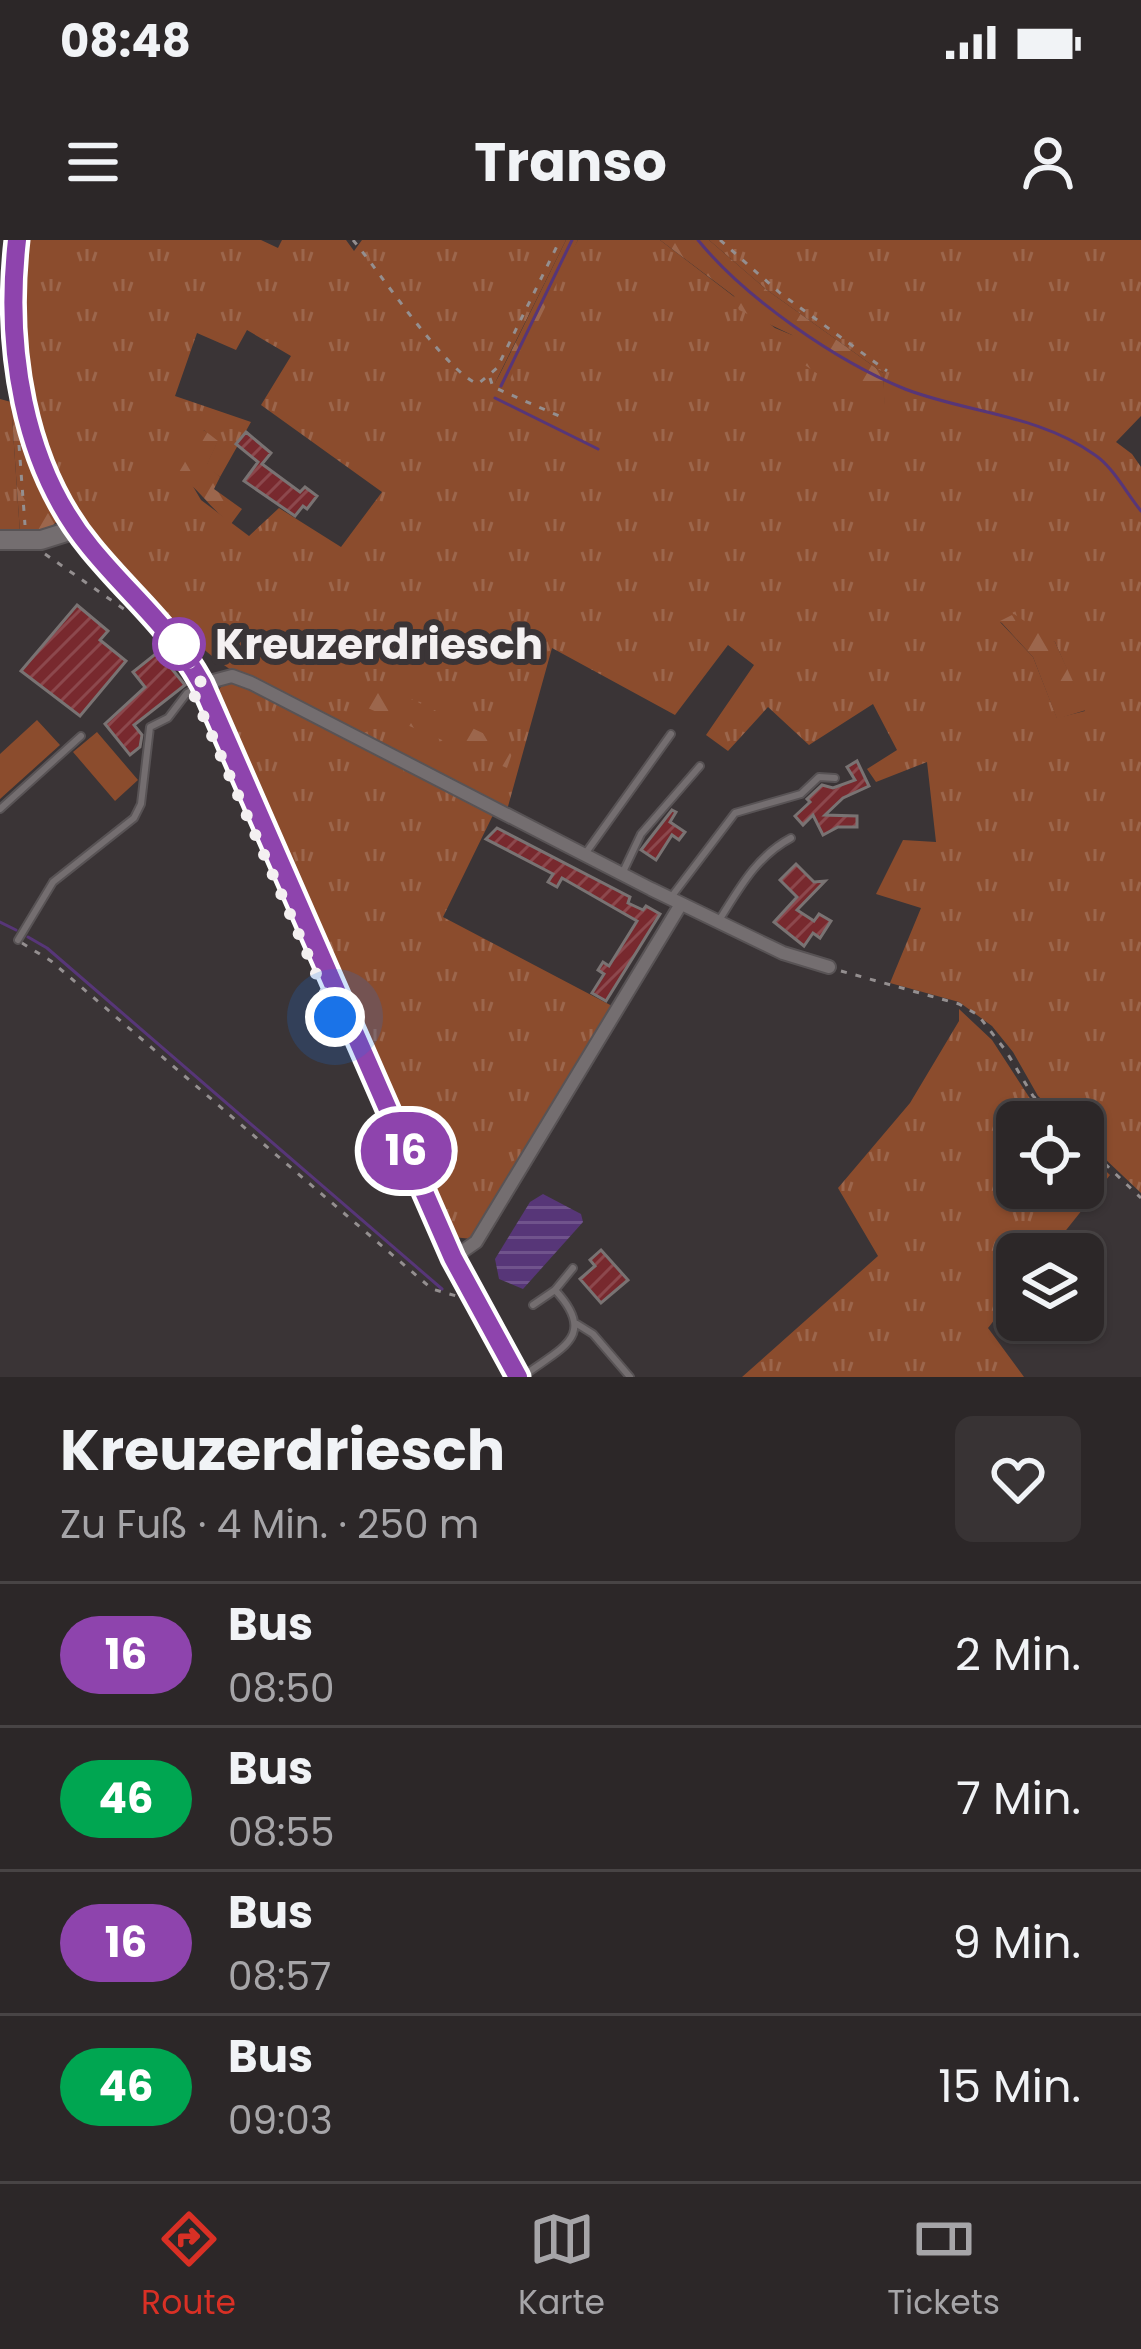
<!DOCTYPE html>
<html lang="de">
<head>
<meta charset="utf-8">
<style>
	body { margin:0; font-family:Poppins,sans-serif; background:#383334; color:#f1f3f6; height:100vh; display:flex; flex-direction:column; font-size:45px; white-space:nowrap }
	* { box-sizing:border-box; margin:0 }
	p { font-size:39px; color:#a6a5a8 }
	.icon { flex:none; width:66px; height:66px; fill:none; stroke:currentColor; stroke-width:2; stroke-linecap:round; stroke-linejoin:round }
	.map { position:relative; height:1137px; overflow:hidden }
	.sheet { display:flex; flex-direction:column; background:#2c2728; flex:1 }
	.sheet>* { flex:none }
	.badge { padding:0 24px; border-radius:39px; font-size:42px; line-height:78px }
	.controls { position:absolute; left:996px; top:861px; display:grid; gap:24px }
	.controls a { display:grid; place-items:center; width:108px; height:108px; border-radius:18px; background:#2c2728; box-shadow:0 3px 9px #0004,0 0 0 3px #484445; font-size:60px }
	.you { position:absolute; width:60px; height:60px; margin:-30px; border:9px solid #fff; border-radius:50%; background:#1a73e8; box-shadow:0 0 0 18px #1a73e833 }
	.map>.badge { position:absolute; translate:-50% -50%; box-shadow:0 0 0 6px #fff }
	.round { display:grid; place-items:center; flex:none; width:126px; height:126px; border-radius:18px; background:#383334 }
	.overview { display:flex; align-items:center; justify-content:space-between; height:204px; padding:0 60px }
	h1 { font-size:57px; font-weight:700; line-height:90px }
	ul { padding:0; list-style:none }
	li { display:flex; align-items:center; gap:36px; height:144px; padding:0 60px; border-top:3px solid #484445 }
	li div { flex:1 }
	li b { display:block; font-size:45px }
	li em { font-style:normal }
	li .badge { min-width:132px; font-weight:700; text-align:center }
	.status { display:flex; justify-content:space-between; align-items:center; height:84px; padding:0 60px; background:#2c2728; direction:ltr }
	.status svg { height:33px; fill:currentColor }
	header { display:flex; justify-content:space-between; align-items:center; height:156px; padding:0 60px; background:#2c2728; font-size:54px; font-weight:700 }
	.tabs { display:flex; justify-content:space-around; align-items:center; height:168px; border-top:3px solid #484445; background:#2c2728; font-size:33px; color:#a6a5a8 }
	.tabs a { display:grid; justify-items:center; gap:6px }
	.tabs .active { color:#d93025 }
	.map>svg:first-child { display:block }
	.grass { fill:url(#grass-tufts); fill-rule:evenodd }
	.forest { fill:url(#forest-firs) }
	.pitch { fill:#8b4c2d }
	.water { fill:url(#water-rules) }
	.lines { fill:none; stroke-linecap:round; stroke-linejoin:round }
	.stream { stroke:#573678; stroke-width:3 }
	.building { fill:url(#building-hatch); stroke:#797373; stroke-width:3 }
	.lane-casing { stroke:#585355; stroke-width:10 }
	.street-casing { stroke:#585355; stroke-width:16 }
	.secondary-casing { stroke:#585355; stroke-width:22 }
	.path { stroke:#948f90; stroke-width:3; stroke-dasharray:6 9; stroke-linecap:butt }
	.lane { stroke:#746e70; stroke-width:6 }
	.street { stroke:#746e70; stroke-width:12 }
	.secondary { stroke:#746e70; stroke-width:18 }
	.line-casing { stroke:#fff; stroke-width:27 }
	.line { stroke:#8e44ad; stroke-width:18 }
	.walk { stroke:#f4f0f1; stroke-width:12; stroke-dasharray:0 21.6 }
	.stop-dot { fill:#fff; stroke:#8e44ad; stroke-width:6 }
	.labels { text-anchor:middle; stroke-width:12; stroke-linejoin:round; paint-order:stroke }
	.stop-label { font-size:42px; font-weight:bold; fill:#f4f0f1; stroke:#3a3436; text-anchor:start }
</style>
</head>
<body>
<div class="status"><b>08:48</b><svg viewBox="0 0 49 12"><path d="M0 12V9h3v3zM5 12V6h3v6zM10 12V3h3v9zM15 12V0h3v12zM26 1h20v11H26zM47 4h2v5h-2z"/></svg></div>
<header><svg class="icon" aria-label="menu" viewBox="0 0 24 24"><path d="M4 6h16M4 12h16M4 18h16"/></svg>Transo<svg class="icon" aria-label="person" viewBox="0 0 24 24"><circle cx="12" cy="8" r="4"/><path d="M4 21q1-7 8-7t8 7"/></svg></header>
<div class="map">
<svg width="1141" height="1137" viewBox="0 0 1141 1137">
	<defs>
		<pattern id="grass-tufts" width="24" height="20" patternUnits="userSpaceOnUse" patternTransform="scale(3)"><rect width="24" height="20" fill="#8b4c2d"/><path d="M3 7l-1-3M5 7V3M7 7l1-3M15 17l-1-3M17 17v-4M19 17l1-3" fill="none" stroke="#9c664c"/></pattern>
		<pattern id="forest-firs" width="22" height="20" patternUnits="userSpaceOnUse" patternTransform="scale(3)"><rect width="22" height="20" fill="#8b4c2d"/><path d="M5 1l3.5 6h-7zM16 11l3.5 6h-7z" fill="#9c664c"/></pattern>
		<pattern id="water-rules" width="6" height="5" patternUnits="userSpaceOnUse" patternTransform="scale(3)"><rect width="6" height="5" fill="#573678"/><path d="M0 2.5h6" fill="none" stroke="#70538c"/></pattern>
		<pattern id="building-hatch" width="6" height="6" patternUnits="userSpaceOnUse" patternTransform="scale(3)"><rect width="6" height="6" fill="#78292e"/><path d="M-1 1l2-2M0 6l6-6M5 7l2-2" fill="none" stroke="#8c484d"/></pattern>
	</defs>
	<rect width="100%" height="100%" fill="#3a3436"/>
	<path class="grass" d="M29,0H261L278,8L282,0H346L354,11L362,0H566L495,143L578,0H660L775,88L792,95L885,179L883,133L767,50L709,0H1141V176L1116,202L1132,214L1141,227V953L1083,898V882H1066L1038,856L1013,812L992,786L959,762L890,743L921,668L876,654L903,600L936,602L927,522L876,542L867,529L897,510L873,464L809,505L768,467L728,511L706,495L754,425L728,405L675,475L552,408L507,570L231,430C194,405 167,375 137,343C119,323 97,304 81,283C23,204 17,93 29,0ZM247,90L291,116L261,165L382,252L341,307L279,268L249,296L201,260L191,243L204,190L217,202L206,226L220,237L251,182L175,156L197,93L236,110ZM1000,382L1055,402L1085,471L1057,478L1033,417Z
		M0,159L11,162L20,293L0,292Z
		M226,441L238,443L494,573L443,677L614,767L472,999L453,997L223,472L216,453Z
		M959,769L992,800L1031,860L1054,882H1017V948H1083V909L1110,935L1047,1014H1017V1051L988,1088L1024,1137H742L878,1016L838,948L910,863L959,781Z"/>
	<path class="forest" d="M566,0H578L505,149L495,144Z
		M660,0H709L767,50L883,133L886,181L799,121L792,95L739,70L734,56Z
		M11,162L14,163L42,243L59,279C48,293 37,292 20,293Z
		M204,190L218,201L207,225L220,237L214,249L242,269L231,284C211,269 197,247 178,234Z
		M1014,374L1055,402L1086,470L1057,479L1033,417L1000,381Z
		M371,440L514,508L507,528L356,463Z"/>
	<path class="pitch" d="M37,480L60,505L0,559V514Z
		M97,492L138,540L115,561L73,512Z"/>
	<path class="water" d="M543,954L581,974L583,982L523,1049L499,1039L495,1019L530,962Z"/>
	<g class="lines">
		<path class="stream" d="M698,0C745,58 836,121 905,149C967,173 1038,174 1095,215C1113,227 1127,254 1141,271
			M501,146L572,0
			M495,158L598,209
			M0,682L16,690
			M28,697L47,708L442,1049"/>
	</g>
	<path class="building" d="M246,192L271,213L262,224L300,252L305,247L317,256L307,269L303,266L295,276L244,241L258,222L236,204Z
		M77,365L108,391L100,400L126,421L80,476L21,431Z
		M158,412L185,445L134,485L142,495L140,507L130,515L105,484L145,447L133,432Z
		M857,521L869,546L843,558L825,575L857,576V587H838L823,595L813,575L803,585L795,576L810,562L807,559L822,545L833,548L855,540L847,527Z
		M672,570L676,572L670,582L685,592L679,600L672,595L656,620L641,610Z
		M497,588L630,657L628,663L643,670L646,666L660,674L606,761L592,753L604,734L598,730L603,722L609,726L637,681L562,638L557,647L548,642L553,634L486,599Z
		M796,624L814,642L825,641L797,670L814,681L819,674L831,681L820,698L813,693L804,706L774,682L797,657L780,640Z
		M601,1010L628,1040L601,1063L580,1039L595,1026L590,1020Z"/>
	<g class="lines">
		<g class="lane-casing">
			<path id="lane" d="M0,569L81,496
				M585,614L671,494
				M622,634L641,594L700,526
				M672,656L735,573L801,554L819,537L835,538
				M720,679C740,647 757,616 791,598
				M18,700L53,642L134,578L141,564L150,487L168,478L187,453L199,446
				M533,1065L555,1050
				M577,1084L593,1094L630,1137
				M522,1137C560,1108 599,1097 555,1050L573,1028"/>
		</g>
		<g class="street-casing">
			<path id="street" d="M202,444L232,436L251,443L651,649L783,713L829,727
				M453,1018L476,1002L681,664"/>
		</g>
		<g class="secondary-casing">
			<path id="secondary" d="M17,0C5,105 22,225 91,308C132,357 171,387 202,444L453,1018L518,1137
				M0,300H41L76,289"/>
		</g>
		<path class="path" d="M353,0C379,31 446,132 478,144L497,128L560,0
			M720,0L780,53L887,131
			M490,138L493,147L566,179
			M19,205L25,285
			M45,314L131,374
			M22,703L51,721L432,1049L460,1057
			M841,731L959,764L978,775L1006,811L1033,856L1060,882
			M1083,903L1141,958"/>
		<use href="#lane" class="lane"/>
		<use href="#street" class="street"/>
		<use href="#secondary" class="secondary"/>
	</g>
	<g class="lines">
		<g class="line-casing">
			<path id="line" d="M17,0C5,105 22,225 91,308C132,358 169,385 202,444L453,1018L518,1137"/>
		</g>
		<use href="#line" class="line"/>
		<path class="walk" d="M179,404L202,444L192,450L335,777"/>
	</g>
	<circle class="stop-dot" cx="179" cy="404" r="24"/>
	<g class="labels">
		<g class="stop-label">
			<text x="215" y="419">Kreuzerdriesch</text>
		</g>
	</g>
</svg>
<div class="controls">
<a><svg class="icon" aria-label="locate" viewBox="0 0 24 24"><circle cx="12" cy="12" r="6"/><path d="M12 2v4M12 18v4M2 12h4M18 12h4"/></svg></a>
<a><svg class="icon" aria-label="layers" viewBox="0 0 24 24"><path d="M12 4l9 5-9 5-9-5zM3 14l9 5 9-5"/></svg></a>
</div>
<div class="you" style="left:335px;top:777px"></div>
<b class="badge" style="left:406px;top:911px;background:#8e44ad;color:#fff">16</b>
</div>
<section class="sheet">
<div class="overview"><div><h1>Kreuzerdriesch</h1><p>Zu Fuß · 4 Min. · 250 m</p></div><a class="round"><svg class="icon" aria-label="heart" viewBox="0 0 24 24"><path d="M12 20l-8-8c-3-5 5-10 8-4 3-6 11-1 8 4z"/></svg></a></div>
<ul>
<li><span class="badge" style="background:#8e44ad;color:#fff">16</span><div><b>Bus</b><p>08:50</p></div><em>2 Min.</em></li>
<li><span class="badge" style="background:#00a651;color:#fff">46</span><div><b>Bus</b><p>08:55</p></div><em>7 Min.</em></li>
<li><span class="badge" style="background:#8e44ad;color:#fff">16</span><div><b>Bus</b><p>08:57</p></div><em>9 Min.</em></li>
<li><span class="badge" style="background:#00a651;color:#fff">46</span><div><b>Bus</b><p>09:03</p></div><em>15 Min.</em></li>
</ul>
</section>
<nav class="tabs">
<a class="active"><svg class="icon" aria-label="directions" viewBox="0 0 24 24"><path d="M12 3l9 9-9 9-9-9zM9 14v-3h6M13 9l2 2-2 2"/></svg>Route</a>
<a><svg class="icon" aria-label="map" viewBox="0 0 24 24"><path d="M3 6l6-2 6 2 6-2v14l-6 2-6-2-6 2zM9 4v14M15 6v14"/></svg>Karte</a>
<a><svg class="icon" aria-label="tickets" viewBox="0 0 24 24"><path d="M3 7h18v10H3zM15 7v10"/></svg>Tickets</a>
</nav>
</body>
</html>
